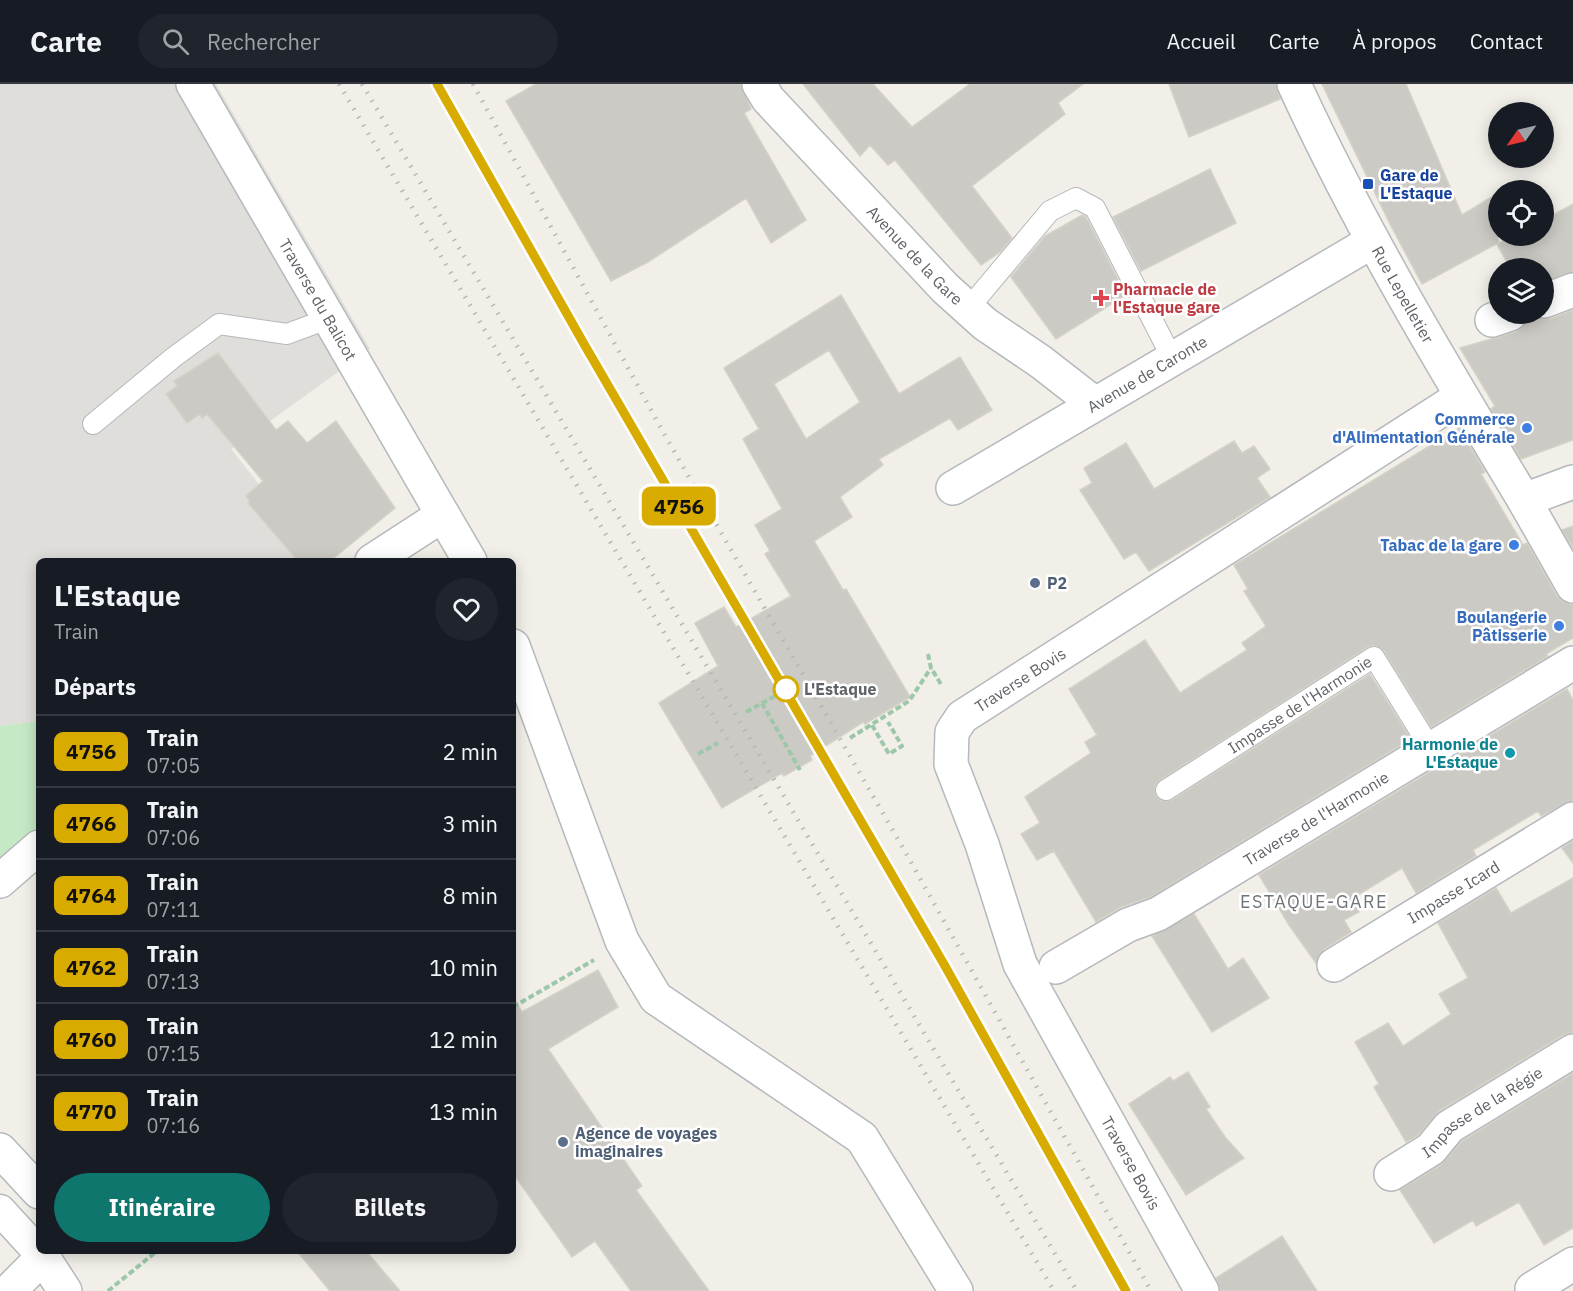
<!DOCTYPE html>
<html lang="fr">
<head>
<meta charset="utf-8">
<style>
	body { margin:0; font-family:"IBM Plex Sans",sans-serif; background:#20242c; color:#f1f3f6; height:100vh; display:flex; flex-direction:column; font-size:22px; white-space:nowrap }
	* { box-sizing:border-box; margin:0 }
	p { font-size:20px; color:#9ea1a6 }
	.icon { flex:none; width:33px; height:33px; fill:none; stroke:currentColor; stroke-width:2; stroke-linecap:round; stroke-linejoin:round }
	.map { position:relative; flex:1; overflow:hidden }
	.panel { position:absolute; left:36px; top:474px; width:480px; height:696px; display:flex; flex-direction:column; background:#171b24; border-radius:9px; box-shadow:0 3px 15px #0003 }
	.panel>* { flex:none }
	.badge { padding:0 12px; border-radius:9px; font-size:21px; line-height:39px }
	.needle { width:39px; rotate:236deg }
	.tools { position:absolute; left:1488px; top:18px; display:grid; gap:12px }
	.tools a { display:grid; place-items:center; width:66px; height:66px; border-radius:50%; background:#171b24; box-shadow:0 3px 15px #0003; font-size:30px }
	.map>.badge { position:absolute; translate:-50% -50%; box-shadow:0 0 0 3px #fff }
	h2 { padding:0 18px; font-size:22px; line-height:54px }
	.round { display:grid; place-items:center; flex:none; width:63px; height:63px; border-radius:32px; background:#20242c }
	.head { display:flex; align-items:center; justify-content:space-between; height:102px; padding:0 18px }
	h1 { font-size:28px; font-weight:700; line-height:45px }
	.primary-button { display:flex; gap:12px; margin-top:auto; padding:12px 18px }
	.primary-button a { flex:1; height:69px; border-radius:36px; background:#0f766e; color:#fff; font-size:24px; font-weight:700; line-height:69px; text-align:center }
	.primary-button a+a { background:#20242c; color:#f1f3f6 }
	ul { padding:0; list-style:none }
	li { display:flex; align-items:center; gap:18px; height:72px; padding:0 18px; border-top:2px solid #363941 }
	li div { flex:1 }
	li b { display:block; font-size:22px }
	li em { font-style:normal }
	li .badge { min-width:66px; font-weight:700; text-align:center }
	header { display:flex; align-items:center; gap:36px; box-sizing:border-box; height:84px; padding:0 30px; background:#171b24; border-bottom:2px solid #363941 }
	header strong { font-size:28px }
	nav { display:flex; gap:33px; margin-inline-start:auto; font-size:21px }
	.search { width:420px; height:54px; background:#20242c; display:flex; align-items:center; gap:15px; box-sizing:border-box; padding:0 21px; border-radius:33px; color:#9ea1a6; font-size:22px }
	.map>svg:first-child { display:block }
	.industrial { fill:#e0deda }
	.green { fill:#c5e8c5 }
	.building { fill:#cccac5; stroke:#d6d1c6; stroke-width:1.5; fill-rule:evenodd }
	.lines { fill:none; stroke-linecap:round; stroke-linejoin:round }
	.service-casing { stroke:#b5b8bc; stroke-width:22 }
	.pedestrian-casing { stroke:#b5b8bc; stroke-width:33 }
	.minor-casing { stroke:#b5b8bc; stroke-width:36 }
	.tertiary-casing { stroke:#b5b8bc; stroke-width:36 }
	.path { stroke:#9cc7a9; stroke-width:4; stroke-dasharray:6 3; stroke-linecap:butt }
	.service { stroke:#fff; stroke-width:20 }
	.pedestrian { stroke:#fff; stroke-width:30 }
	.minor { stroke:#fff; stroke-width:33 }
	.tertiary { stroke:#fff; stroke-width:33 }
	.rail { stroke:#b6b7b8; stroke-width:4.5; stroke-dasharray:1.5 8; stroke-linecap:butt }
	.line-casing { stroke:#fff; stroke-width:14 }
	.line { stroke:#d8ab00; stroke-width:9 }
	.transit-dot { fill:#1a4fb4; stroke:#fff; stroke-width:2 }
	.health-dot { fill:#e0444e; stroke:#fff; stroke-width:2 }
	.shop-dot { fill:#3f7fe0; stroke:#fff; stroke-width:2 }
	.service-dot { fill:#5c6f8a; stroke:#fff; stroke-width:2 }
	.stop-dot { fill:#fff; stroke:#d8ab00; stroke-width:3 }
	.culture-dot { fill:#0f9aa8; stroke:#fff; stroke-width:2 }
	.labels { text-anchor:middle; stroke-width:5; stroke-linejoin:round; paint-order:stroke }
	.transit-label { font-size:16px; font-weight:bold; fill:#164399; stroke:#fff; text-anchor:start }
	.street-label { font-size:16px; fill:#5f6368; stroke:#fff }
	.health-label { font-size:16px; font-weight:bold; fill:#be3a42; stroke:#fff; text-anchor:start }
	.shop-label { font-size:16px; font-weight:bold; fill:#366cbe; stroke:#fff; text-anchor:end }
	.service-label { font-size:16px; font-weight:bold; fill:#4e5e75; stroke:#fff; text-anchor:start }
	.stop-label { font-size:16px; font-weight:bold; fill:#5f6368; stroke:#fff; text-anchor:start }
	.culture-label { font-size:16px; font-weight:bold; fill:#0d838f; stroke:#fff; text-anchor:end }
	.neighbourhood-label { font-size:18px; letter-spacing:1.5px; fill:#70757a; stroke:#fff }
</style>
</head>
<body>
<header>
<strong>Carte</strong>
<div class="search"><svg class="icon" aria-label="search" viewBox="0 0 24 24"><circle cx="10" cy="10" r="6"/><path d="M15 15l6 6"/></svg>Rechercher</div>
<nav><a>Accueil</a><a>Carte</a><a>À propos</a><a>Contact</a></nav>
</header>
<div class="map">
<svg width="1573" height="1207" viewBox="0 0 1573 1207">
	<rect width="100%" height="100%" fill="#f1efe8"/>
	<path class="industrial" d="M0,0H216L370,265L231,365L320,477H39V637L0,642Z"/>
	<path class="green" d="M39,637V742L0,776V642Z"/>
	<path class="building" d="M536,0H740L751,25L744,29L806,136L771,159L746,114L648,178L611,197L506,17Z
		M803,0H873L912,43L970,0H1083L1058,19L1065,30L972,102L1012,154L1000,168L981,181L895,76L888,81L870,61L860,72Z
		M1169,0H1276L1280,15L1189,53Z
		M1322,0H1406L1462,131L1498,109V159L1422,200L1390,140Z
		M1210,85L1236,139L1141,187L1113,133Z
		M1573,120V188L1544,197V184H1510L1497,160L1513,152H1544V136Z
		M1082,131L1086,133L1126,211L1056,255L1011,193L1045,152Z
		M841,211L899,310L960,273L992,326L958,346L950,334L879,375L883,381L840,413L852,433L814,457L843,506L846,505L910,613L865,640L863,638L810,672L812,676L784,692L782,689L722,724L659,619L718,582L695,539L724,523L736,543L791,512L765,470L770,467L755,441L782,425L743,355L759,345L724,284ZM829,266L860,318L806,355L774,300Z
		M1573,226V356L1521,375L1491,325L1495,322L1460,264L1516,248L1525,240L1539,235H1551Z
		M218,269L276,346L288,337L307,359L336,337L395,424L330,477H298L248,419L250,418L246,412L263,397L207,330L202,334L200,330L187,339L166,310L177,302L174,297Z
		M1459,344L1485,388L1481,390L1523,461L1527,459L1557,512L1564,518L1573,521V554L1546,570L1548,572L1431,643L1384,567L1374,561L1368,563L1160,696L1155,701L1156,712L1161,717L1172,716L1370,590L1411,655L1150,813L1121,823L1096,838L1054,767L1037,776L1021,750L1040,739L1025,713L1091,669L1085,658L1097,651L1069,605L1145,556L1180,609L1247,566L1242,559L1266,542L1244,507L1248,505L1234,481Z
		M1234,357L1242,369L1254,362L1270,385L1257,394L1270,413L1149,487L1136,468L1124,475L1080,406L1092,399L1084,384L1126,359L1154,405Z
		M1573,442V464L1562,446Z
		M1567,605L1573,616V716L1541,732L1538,727L1473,766L1476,772L1416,809L1402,784L1353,814L1359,828L1344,836L1351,848L1324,865L1316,879L1289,841L1259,791Z
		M1573,757V779L1562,764Z
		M1573,794V948L1563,951L1439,1027L1418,1051L1406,1058L1374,1003L1379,1000L1355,958L1388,939L1403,962L1451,930L1439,910L1468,894L1438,839L1496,804L1511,829Z
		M1194,830L1228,885L1243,874L1269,914L1212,948L1152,852Z
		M598,886L618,923L548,965L642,1102L636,1106L709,1207H631L595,1157L572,1173L513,1089V914L522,928Z
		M1188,988L1210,1023L1206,1025L1225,1053L1244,1074L1186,1111L1129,1020L1170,993L1173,997Z
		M1573,989V1144L1544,1161L1519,1118L1476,1142L1473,1136L1434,1159L1400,1106L1441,1081L1462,1057Z
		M1282,1152L1317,1207H1221L1216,1194Z
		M297,1167H366L400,1207H330Z"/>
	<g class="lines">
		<g class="service-casing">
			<g id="service">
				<path d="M968,225L1050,127L1076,114L1095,124L1172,274"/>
				<path d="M93,340L174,273L219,240L287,250L330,234"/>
				<path id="s1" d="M1166,706L1374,573L1431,665"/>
			</g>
		</g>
		<g class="pedestrian-casing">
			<path id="pedestrian" d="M0,1126L43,1173"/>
		</g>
		<g class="minor-casing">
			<g id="minor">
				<path id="s2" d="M193,0L443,431"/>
				<path id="s3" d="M759,0L768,15L945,204L985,240L1041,278L1095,320"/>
				<path d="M1544,217L1573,206"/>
				<path d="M1492,236L1510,230"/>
				<path id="s4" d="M953,404L1373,157"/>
				<path d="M1524,416L1573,502"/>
				<path d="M372,477L443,431L470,477"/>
				<path d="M513,562L622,857L656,914L862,1054L956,1207"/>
				<path d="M0,797L39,763"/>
				<path id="s5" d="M1334,881L1573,735"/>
				<path id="s6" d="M1056,883L1128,841L1158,830L1573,579"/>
				<path d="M0,1066L39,1108"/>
				<path id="s7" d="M1391,1090L1431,1065L1449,1043L1573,967"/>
				<path d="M43,1173L65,1207"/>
				<path d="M1532,1205L1573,1180"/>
				<path d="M9,1207L43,1173"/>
				<path id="s8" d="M1202,1207L1020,880L982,760L951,680L952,648L962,633L1461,313"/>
			</g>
		</g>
		<g class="tertiary-casing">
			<g id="tertiary">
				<path id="s9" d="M1294,0C1360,144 1442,280 1524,416L1573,398"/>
			</g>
		</g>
		<path class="path" d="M928,570L931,584L942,602
			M762,619L800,686
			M746,628L775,612
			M872,641L889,670L902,662L888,638
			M850,654L909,617L931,584
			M698,670L718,659
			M513,923L594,876
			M108,1207L157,1167"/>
		<use href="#service" class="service"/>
		<use href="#pedestrian" class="pedestrian"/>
		<use href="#minor" class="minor"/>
		<use href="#tertiary" class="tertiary"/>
		<path class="rail" d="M339,0L1054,1207
			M362,0L1077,1207
			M437,0L584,260L945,882L1127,1207
			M473,0L663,348L903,764L1151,1207"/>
	</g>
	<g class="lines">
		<g class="line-casing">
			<path id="line" d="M437,0L584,260L945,882L1126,1207"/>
		</g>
		<use href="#line" class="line"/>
	</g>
	<rect class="transit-dot" x="1362" y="94" width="12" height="12" rx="3"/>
	<path class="health-dot" d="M1098 205h6v6h6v6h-6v6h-6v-6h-6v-6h6z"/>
	<g class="shop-dot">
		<circle cx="1527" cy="344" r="6"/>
		<circle cx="1514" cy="461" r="6"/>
		<circle cx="1559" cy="542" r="6"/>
	</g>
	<g class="service-dot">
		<circle cx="1035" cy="499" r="6"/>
		<circle cx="563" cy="1058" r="6"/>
	</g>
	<circle class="stop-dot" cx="786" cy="605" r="12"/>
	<circle class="culture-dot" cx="1510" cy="669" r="6"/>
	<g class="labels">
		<g class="transit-label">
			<text x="1380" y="97">Gare de<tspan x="1380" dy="18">L'Estaque</tspan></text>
		</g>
		<g class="street-label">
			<text dy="6" stroke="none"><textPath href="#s3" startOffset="232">Avenue de la Gare</textPath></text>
			<text dy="6" stroke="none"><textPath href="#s9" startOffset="237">Rue Lepelletier</textPath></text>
			<text dy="6" stroke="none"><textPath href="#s2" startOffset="249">Traverse du Balicot</textPath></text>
			<text dy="6" stroke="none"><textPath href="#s4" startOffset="225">Avenue de Caronte</textPath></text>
			<text dy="6" stroke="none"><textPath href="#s8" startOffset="705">Traverse Bovis</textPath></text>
			<text dy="6" stroke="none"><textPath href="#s1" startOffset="159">Impasse de l'Harmonie</textPath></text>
			<text dy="6" stroke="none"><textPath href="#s6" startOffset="300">Traverse de l'Harmonie</textPath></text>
			<text dy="6" stroke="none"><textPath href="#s5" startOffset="140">Impasse Icard</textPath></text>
			<text dy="6" stroke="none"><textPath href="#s7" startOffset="111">Impasse de la Régie</textPath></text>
			<text transform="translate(1131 1079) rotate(61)" y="6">Traverse Bovis</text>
		</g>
		<g class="health-label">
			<text x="1113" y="211">Pharmacie de<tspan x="1113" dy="18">l'Estaque gare</tspan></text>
		</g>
		<g class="shop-label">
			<text x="1515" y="341">Commerce<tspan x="1515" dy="18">d'Alimentation Générale</tspan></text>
			<text x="1502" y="467">Tabac de la gare</text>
			<text x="1547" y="539">Boulangerie<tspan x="1547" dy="18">Pâtisserie</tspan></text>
		</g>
		<g class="service-label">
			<text x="1047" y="505">P2</text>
			<text x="575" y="1055">Agence de voyages<tspan x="575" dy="18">imaginaires</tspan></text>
		</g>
		<g class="stop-label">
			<text x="804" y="611">L'Estaque</text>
		</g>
		<g class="culture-label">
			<text x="1498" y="666">Harmonie de<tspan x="1498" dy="18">L'Estaque</tspan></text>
		</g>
		<g class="neighbourhood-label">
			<text x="1314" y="824">ESTAQUE-GARE</text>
		</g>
	</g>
</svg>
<div class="tools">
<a><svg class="needle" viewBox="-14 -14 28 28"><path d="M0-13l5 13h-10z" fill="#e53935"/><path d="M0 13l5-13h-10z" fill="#9ea1a6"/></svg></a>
<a><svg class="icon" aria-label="locate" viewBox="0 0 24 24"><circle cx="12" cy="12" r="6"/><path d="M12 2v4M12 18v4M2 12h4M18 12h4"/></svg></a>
<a><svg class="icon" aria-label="layers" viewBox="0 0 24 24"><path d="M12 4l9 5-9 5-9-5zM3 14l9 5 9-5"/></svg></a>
</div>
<b class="badge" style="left:679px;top:422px;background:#d8ab00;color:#111">4756</b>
<section class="panel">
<div class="head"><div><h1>L'Estaque</h1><p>Train</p></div><a class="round"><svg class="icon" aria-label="heart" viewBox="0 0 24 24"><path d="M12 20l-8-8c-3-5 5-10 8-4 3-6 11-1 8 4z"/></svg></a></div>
<h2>Départs</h2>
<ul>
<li><span class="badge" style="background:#d8ab00;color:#111">4756</span><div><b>Train</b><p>07:05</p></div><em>2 min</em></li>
<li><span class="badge" style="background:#d8ab00;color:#111">4766</span><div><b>Train</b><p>07:06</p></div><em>3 min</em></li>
<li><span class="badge" style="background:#d8ab00;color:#111">4764</span><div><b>Train</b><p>07:11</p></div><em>8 min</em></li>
<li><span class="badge" style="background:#d8ab00;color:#111">4762</span><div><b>Train</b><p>07:13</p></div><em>10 min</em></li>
<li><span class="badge" style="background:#d8ab00;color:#111">4760</span><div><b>Train</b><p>07:15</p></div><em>12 min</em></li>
<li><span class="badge" style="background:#d8ab00;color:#111">4770</span><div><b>Train</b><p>07:16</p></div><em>13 min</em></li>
</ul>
<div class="primary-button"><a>Itinéraire</a><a>Billets</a></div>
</section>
</div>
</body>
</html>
